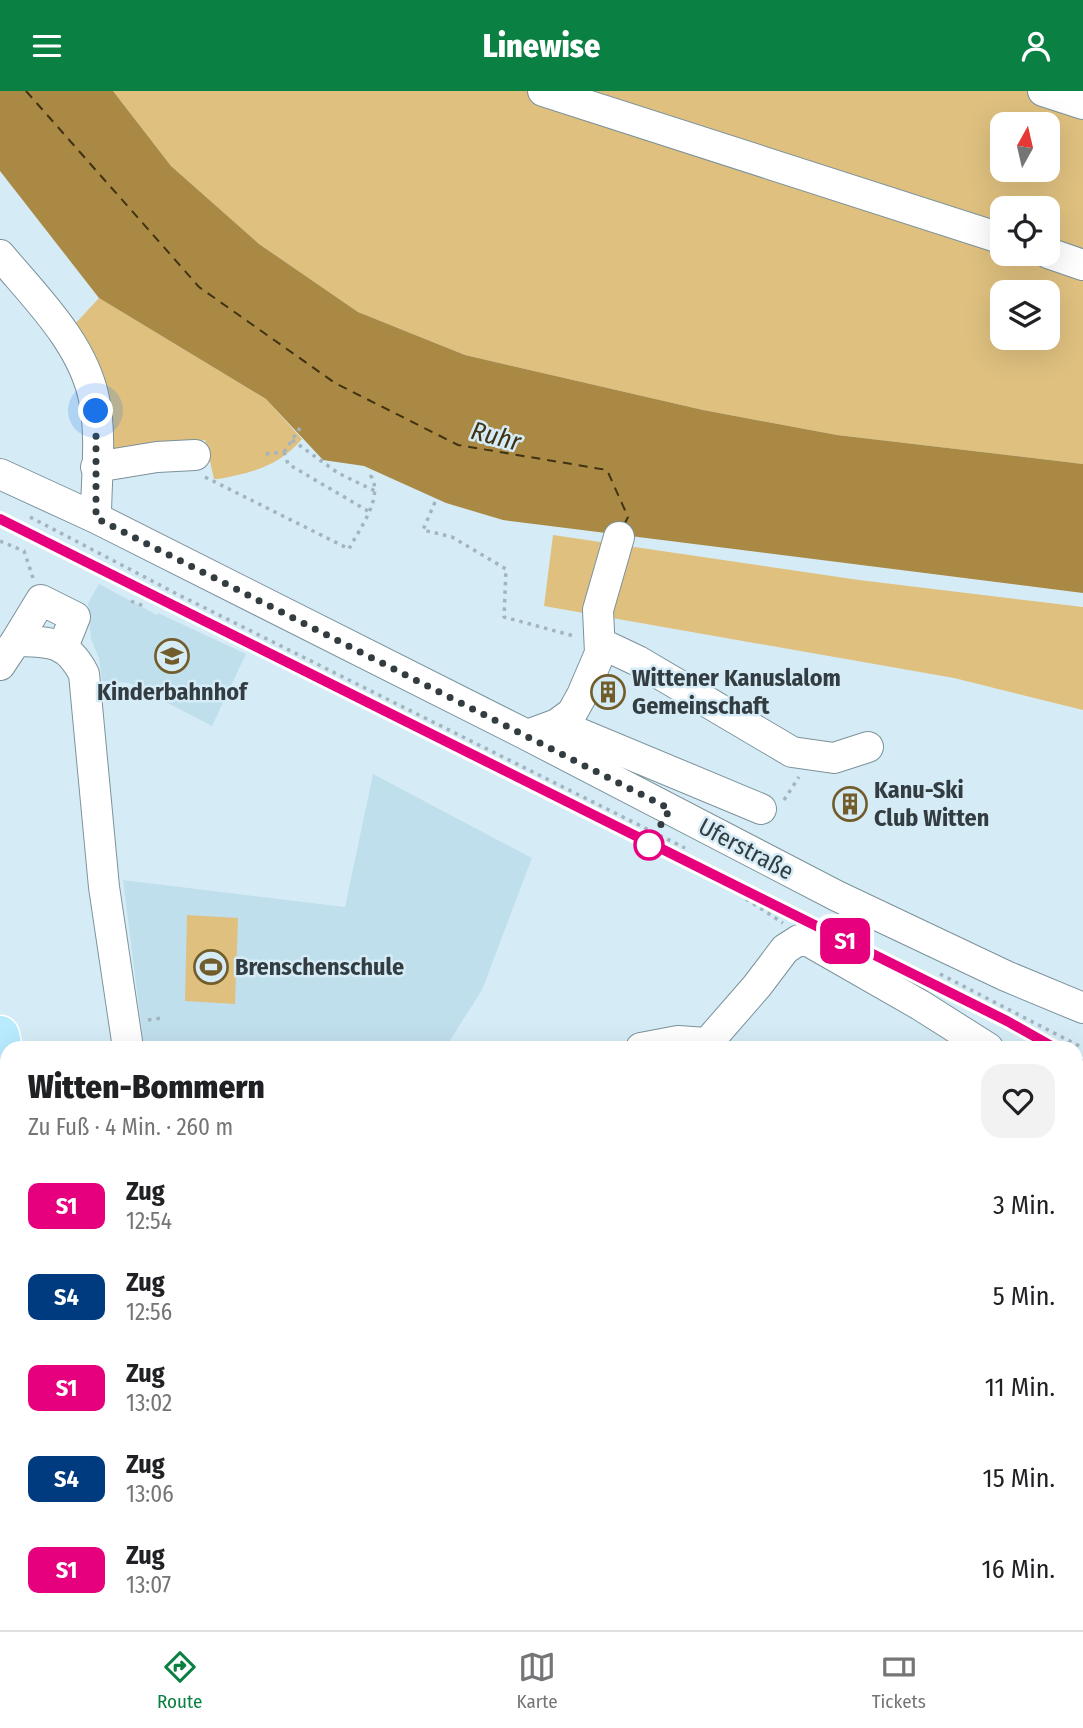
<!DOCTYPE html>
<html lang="de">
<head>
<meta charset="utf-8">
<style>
	body { margin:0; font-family:"Fira Sans Condensed",sans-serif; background:#f2f2f2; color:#202124; height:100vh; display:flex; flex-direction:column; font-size:26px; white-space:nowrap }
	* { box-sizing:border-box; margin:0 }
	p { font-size:23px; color:#757577 }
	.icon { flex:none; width:38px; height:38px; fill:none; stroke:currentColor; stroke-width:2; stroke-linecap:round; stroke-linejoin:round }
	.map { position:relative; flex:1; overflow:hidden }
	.details { position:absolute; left:0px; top:950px; width:1083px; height:590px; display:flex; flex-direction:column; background:#fff; border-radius:21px 21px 0 0; box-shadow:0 7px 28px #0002 }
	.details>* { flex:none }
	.badge { padding:0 14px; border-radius:10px; font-size:24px; line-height:46px }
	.needle { width:46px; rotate:8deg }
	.buttons { position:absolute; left:990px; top:21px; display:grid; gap:14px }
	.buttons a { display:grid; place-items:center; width:70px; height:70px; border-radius:14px; background:#fff; box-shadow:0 7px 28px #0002; font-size:35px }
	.you { position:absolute; width:35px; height:35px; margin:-18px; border:5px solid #fff; border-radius:50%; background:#1a73e8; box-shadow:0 0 0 10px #1a73e833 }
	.map>.badge { position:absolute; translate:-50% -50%; box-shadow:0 0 0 4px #fff }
	.round { display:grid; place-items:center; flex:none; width:74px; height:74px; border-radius:21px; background:#f2f2f2 }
	.summary { display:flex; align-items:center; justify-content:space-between; height:119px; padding:0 28px }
	h1 { font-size:33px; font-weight:800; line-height:52px }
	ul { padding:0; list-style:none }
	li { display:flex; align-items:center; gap:21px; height:91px; padding:0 28px }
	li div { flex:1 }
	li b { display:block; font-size:26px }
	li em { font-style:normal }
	li .badge { min-width:77px; font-weight:700; text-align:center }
	header { display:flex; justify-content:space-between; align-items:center; height:91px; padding:0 28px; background:#0b8043; color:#fff; font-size:32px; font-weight:800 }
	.tabs { display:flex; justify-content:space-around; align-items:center; height:98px; border-top:2px solid #e0e0e0; background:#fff; font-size:19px; color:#757577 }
	.tabs a { display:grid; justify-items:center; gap:4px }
	.tabs .active { color:#0b8043 }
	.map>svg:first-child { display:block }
	.built { fill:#c0dfed }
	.green { fill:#dfc07f; fill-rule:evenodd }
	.water { fill:#a98943 }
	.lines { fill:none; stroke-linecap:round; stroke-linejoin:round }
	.ferry { stroke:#403212; stroke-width:2; stroke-dasharray:9 7; stroke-linecap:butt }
	.minor-casing { stroke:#7c929b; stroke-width:32 }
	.major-casing { stroke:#fff; stroke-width:41 }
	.path { stroke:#a2b5be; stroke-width:3.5; stroke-dasharray:3.5 5; stroke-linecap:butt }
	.minor { stroke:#fff; stroke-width:30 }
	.major { stroke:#b8ebfe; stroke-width:38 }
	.rail-casing { stroke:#67757b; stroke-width:8 }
	.rail { stroke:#d5ecf7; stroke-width:5; stroke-dasharray:16; stroke-linecap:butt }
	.line-casing { stroke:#fff; stroke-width:16 }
	.line { stroke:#e6007e; stroke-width:10 }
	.walk { stroke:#333d41; stroke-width:7; stroke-dasharray:0 12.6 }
	.stop-dot { fill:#fff; stroke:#e6007e; stroke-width:3.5 }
	.labels { text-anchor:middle; stroke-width:5; stroke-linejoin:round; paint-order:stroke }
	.poi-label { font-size:24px; font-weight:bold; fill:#333d41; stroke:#d5ecf7; text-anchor:start }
	.street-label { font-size:24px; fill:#333d41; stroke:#d5ecf7 }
	.water-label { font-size:26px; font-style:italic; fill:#403212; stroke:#d5ecf7 }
</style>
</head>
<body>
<header><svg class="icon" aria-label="menu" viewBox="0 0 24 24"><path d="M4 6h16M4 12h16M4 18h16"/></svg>Linewise<svg class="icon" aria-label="person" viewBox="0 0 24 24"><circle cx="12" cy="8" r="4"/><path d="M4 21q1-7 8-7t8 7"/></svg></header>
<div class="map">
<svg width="1083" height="1539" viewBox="0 0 1083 1539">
	<rect width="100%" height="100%" fill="#d5ecf7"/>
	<path class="built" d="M99,493L157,524L158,522L246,563L212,635L129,592L102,590L99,567L91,548L88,512Z
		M373,683L532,767L482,899L447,954L444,957H144L123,789L345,816Z"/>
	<path class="green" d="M113,0H1083V373L837,344L703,319L465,264L358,221L259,153L171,75ZM1003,33H1048V79H1003ZM1003,117H1048V163H1003ZM1003,201H1048V247H1003Z
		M99,207L266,308L302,348C279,375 252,382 218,388H214L205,349L110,369L73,235Z
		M553,444L859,489L1083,516V619L954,587L544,515Z
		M187,824L238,827L235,913L185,910Z
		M516,1533H633L632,1539H516Z"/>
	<path class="water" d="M0,0H113L171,75L259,153L358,221L465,264L703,319L837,344L1083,373V502L503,429L446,412L364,375L323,369L266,308L99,207L0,80Z"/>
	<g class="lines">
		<path class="ferry" d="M26,0L199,196L335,292L458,354L607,379L628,426L625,432"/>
		<g class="minor-casing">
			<path id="minor" d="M543,0L1003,148
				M1043,0L1083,13
				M1048,162L1083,174
				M0,164C35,206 83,252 94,308C102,346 96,388 96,427
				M96,376L157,366L195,364
				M0,383L96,427L527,644L837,805L1006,885L1083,917
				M16,550L41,509L75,526L63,556
				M600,552L638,570L792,661L834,667L868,656
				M0,574L16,550C51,551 67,550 84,583L104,796L128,957
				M557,633L761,718
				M527,644L557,633L572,622L582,604L600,562L598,519L619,446
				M641,957L678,950L706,952
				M703,957L757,895L785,858L799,849L810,851L920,914L988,957
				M1076,994L1083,985
				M1076,1087L1083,1090
				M0,1334H7
				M1076,1379L1083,1378
				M1076,1504L1083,1519
				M0,1512L7,1513
				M385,1539L386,1533
				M814,1539L816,1533"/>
		</g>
		<g class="major-casing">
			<path id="major" d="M0,944L7,977
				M26,1539L28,1533"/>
		</g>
		<path class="path" d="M292,349L338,382L375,400
			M284,361L288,373L368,420
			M284,361L300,337
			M266,363L284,361
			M205,386L349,458C359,438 384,407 371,385L374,381
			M435,411L423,439L452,446L506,478L504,526L574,545
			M30,426L177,503L685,757
			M0,450L24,460L33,487
			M131,510L146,516
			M784,709L799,686
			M746,808L783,832
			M940,883L1083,957
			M148,929L162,927
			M0,1168L7,1162
			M529,1539V1533
			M785,1539L787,1533"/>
		<use href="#minor" class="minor"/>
		<use href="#major" class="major"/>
		<g class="rail-casing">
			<path id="rail" d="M0,428L1007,930L1055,957
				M1076,969L1083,973"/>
		</g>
		<use href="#rail" class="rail"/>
	</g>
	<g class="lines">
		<g class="line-casing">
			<path id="line" d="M0,428L1007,930L1055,957"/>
		</g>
		<use href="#line" class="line"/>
		<path class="walk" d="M96,320V427L670,718L649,754"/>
	</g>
	<defs>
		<g id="school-ring" transform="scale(1.75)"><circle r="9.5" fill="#d5ecf7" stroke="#735c2c" stroke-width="1.5"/><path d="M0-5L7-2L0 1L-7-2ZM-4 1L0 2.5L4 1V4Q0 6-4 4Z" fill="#735c2c"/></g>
		<g id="building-ring" transform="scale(1.75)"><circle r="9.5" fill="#d5ecf7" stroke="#735c2c" stroke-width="1.5"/><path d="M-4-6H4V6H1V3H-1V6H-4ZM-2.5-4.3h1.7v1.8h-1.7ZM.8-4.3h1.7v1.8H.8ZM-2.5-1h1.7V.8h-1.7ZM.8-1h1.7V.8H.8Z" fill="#735c2c"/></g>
		<g id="stadium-ring" transform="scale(1.75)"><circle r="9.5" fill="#d5ecf7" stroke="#735c2c" stroke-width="1.5"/><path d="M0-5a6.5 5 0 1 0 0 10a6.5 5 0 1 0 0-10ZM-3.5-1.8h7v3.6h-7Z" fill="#735c2c"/></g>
	</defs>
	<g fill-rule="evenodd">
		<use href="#school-ring" x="172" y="565"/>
		<use href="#building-ring" x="608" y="601"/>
		<use href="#building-ring" x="850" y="713"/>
		<use href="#stadium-ring" x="211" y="876"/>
	</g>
	<circle class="stop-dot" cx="649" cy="754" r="14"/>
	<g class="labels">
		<g class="poi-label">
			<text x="632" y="595">Wittener Kanuslalom<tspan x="632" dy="28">Gemeinschaft</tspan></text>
			<text x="172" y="609" text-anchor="middle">Kinderbahnhof</text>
			<text x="874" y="707">Kanu-Ski<tspan x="874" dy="28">Club Witten</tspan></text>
			<text x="235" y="884">Brenschenschule</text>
		</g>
		<g class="street-label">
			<text transform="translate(746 758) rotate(28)" y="8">Uferstraße</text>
		</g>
		<g class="water-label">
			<text transform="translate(496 345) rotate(15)" y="9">Ruhr</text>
		</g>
	</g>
</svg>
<div class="buttons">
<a><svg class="needle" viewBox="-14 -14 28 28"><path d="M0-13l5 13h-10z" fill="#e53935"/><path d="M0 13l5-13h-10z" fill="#757577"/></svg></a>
<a><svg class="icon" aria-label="locate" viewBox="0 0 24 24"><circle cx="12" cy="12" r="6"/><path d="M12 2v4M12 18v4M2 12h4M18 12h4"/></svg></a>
<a><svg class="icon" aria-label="layers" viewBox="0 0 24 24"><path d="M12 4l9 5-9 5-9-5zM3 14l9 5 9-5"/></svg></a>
</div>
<div class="you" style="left:96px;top:320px"></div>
<b class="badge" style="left:845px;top:850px;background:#e6007e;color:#fff">S1</b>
<section class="details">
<div class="summary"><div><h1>Witten-Bommern</h1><p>Zu Fuß · 4 Min. · 260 m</p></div><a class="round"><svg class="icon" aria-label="heart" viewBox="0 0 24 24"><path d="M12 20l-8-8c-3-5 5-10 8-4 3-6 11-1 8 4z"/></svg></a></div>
<ul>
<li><span class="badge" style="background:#e6007e;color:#fff">S1</span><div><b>Zug</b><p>12:54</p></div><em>3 Min.</em></li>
<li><span class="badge" style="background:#003b80;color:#fff">S4</span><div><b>Zug</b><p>12:56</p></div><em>5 Min.</em></li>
<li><span class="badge" style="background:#e6007e;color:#fff">S1</span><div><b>Zug</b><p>13:02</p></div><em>11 Min.</em></li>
<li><span class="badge" style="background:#003b80;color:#fff">S4</span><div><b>Zug</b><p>13:06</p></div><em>15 Min.</em></li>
<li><span class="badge" style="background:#e6007e;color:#fff">S1</span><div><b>Zug</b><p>13:07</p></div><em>16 Min.</em></li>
</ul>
</section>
</div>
<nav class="tabs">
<a class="active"><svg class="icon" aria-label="directions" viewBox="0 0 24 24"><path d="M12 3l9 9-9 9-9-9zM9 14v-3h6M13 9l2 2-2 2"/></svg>Route</a>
<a><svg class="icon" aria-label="map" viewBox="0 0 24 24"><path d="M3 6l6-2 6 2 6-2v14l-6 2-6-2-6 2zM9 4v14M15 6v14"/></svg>Karte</a>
<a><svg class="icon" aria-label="tickets" viewBox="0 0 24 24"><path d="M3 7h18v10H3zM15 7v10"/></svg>Tickets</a>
</nav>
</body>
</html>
